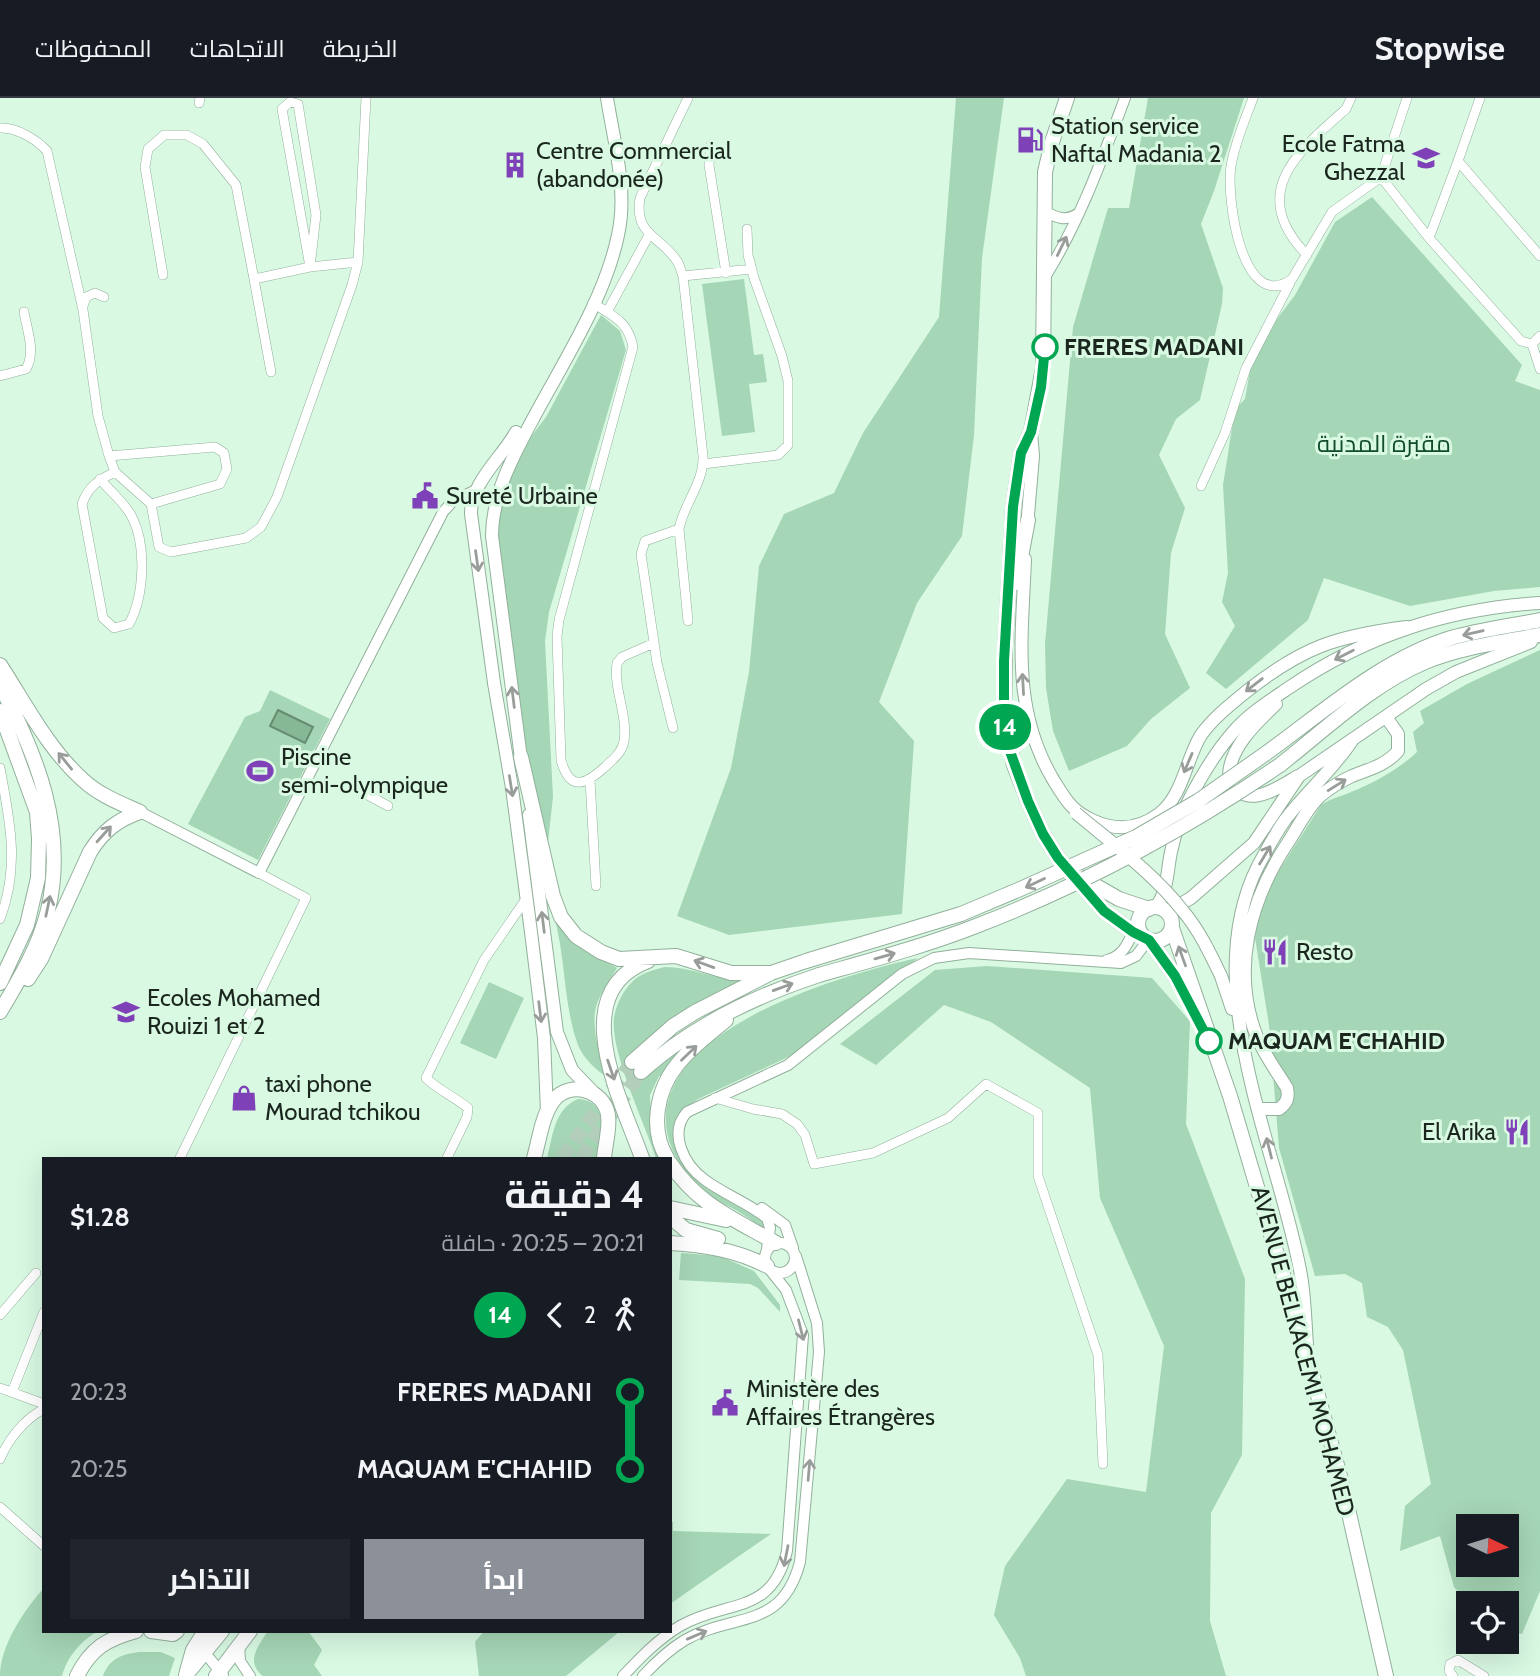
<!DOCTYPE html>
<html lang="ar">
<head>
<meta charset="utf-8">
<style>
	body { margin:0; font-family:Cabin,Cairo,sans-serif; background:#20242c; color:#f1f3f6; direction:rtl; height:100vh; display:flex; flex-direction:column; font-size:26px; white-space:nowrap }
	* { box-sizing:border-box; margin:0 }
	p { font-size:23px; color:#9ea1a6 }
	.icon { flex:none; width:38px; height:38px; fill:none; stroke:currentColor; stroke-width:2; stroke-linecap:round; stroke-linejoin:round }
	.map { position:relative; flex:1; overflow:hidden; direction:ltr }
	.sheet { position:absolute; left:42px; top:1059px; width:630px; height:476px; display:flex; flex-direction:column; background:#171b24; border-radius:0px; box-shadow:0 7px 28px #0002; direction:rtl }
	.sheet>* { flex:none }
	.badge { padding:0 14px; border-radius:23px; font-size:24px; line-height:46px }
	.needle { width:46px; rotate:94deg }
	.buttons { position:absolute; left:1456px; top:1416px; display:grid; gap:14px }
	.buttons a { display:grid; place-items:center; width:63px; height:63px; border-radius:0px; background:#171b24; box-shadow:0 7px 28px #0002; font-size:35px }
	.map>.badge { position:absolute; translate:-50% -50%; box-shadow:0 0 0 4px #fff }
	.legs { display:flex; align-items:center; gap:10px; height:77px; padding:0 28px; font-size:23px }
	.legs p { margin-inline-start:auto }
	.summary { display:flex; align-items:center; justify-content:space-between; height:119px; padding:0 28px }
	h1 { font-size:38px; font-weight:700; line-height:52px }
	.action { display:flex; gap:14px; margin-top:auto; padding:14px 28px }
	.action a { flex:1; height:80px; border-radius:0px; background:#8c9099; color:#fff; font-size:28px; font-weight:700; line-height:80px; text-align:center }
	.action a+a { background:#20242c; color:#f1f3f6 }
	ul { padding:0 28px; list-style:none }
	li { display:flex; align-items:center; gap:24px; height:77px; font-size:26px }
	li i { display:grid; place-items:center; width:10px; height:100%; margin:0 9px; background:currentColor }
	li i::after { content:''; width:18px; height:18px; margin:-9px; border:5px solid; border-radius:50%; background:#171b24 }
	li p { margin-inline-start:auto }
	li:first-child i { background:linear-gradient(#0000 50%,currentColor 0) }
	li:last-child i { background:linear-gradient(currentColor 50%,#0000 0) }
	header { display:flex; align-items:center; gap:42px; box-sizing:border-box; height:98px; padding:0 35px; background:#171b24; border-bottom:2px solid #363941 }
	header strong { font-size:33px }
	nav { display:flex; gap:38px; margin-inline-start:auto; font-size:24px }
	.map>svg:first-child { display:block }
	.green { fill:#a5d6b5; fill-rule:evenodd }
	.water { fill:#86b896; stroke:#668c72; stroke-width:2 }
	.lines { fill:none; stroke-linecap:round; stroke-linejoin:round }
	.trunk-tunnel { stroke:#b3cfbc; stroke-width:14; stroke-dasharray:14 7; stroke-linecap:butt }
	.minor-casing { stroke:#92b09b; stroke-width:10 }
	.tertiary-casing { stroke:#92b09b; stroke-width:12 }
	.secondary-casing { stroke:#92b09b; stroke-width:14 }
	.primary-casing { stroke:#92b09b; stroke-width:16 }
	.trunk-casing { stroke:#92b09b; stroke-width:16 }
	.minor { stroke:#fff; stroke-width:9 }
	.tertiary { stroke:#fff; stroke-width:10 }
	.secondary { stroke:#fff; stroke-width:12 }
	.primary { stroke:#fff; stroke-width:14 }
	.trunk { stroke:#fff; stroke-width:14 }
	.secondary-bridge-casing { stroke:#92b09b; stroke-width:14; stroke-linecap:butt }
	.trunk-bridge-casing { stroke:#92b09b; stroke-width:16; stroke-linecap:butt }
	.secondary-bridge { stroke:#fff; stroke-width:12 }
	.trunk-bridge { stroke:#fff; stroke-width:14 }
	.oneway { stroke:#989d9a }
	.line-1-casing { stroke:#fff; stroke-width:16 }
	.line-1 { stroke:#00a651; stroke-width:10 }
	.stop-1-dot { fill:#fff; stroke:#00a651; stroke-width:3.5 }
	.labels { text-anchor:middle; stroke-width:6; stroke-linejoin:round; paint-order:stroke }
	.poi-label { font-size:24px; fill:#1a261e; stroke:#d9f9e3; text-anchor:start }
	.stop-label { font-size:24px; font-weight:bold; fill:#1a261e; stroke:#d9f9e3; text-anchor:start }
	.park-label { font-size:24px; fill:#114c2c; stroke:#d9f9e3 }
	.street-label { font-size:24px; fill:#1a261e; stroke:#d9f9e3 }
</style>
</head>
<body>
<header>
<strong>Stopwise</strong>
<nav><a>الخريطة</a><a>الاتجاهات</a><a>المحفوظات</a></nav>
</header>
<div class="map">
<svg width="1540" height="1578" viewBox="0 0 1540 1578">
	<rect width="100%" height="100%" fill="#d9f9e3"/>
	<path class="green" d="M956,0H1004L982,160L974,337L962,438L917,505L879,604L914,643L902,816L729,837L677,818L731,670L749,574L759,468L784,416L834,395L863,335L939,219Z
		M1148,0H1244L1214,93L1201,126L1223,190L1222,206L1200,302L1176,321L1159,357L1185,410L1171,455L1165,536L1190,590L1151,621L1127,648L1069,673L1053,633L1046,590L1045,546L1073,229L1108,110H1129Z
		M1372,99L1522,267L1515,283L1540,292V489L1494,493L1410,508L1324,480L1308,522L1226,591L1206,575L1235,528L1222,504L1228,475L1223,387L1235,311L1245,301L1251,266L1277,221L1295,197L1335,124Z
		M744,181L754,257L763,256L767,284L749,286L755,334L722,338L702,186Z
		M601,217L620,233L626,252L549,514L545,543L553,699L548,744L537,756L495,422L517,357L546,319Z
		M1540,552V1493L1522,1536L1507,1533V1505H1468L1454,1489L1440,1438L1400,1453L1405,1408L1431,1386L1403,1252L1388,1229L1367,1219L1362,1185L1345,1176L1315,1178L1279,1050L1269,927L1255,840L1260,814L1271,785L1321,707C1331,700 1340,699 1351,694C1374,685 1399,671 1417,654L1413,634L1424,625L1420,613L1467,586ZM1468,1428H1507V1466H1468Z
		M270,592L330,621L258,762L188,726L245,619L260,613Z
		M554,818L577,847L617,870C609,883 597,899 595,914C592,935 601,959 607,979C596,972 583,960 578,947C563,906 566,860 554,818Z
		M918,860L801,953L698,1001L677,1017L673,1030V1042L682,1064L759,1116L767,1127L764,1130C752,1123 741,1114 728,1108C722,1105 713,1105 708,1100C690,1086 674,1061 668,1039C643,933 844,876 918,860Z
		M987,868L1152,880L1190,923L1186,1026L1245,1181L1242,1357L1211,1415L1210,1523L1226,1578H1026L1020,1560L994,1517L1005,1468L1067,1381L1146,1394L1164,1248L1100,1100L1090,990L991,924L944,907L876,967L840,946L935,872Z
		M664,869C691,869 713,880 739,883L674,919L630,958L649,977L685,948L662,978H659L650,997L651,1028L661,1060H656C645,1026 610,954 614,920C616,906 624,891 634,882C642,875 654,872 664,869Z
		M489,884L524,900L496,961L460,945Z
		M578,1001C611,1003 600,1038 598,1060H547C553,1038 554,1011 578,1001Z
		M681,1155L720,1158L754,1173L780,1207V1214L758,1190L750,1186L679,1182Z
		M670,1424H673V1433L771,1436L670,1506Z
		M44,1490V1533H99C82,1541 67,1559 62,1578H0C0,1548 24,1512 44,1490Z
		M268,1533H308L322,1552L314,1567L322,1578H263C245,1564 258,1548 268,1533Z
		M484,1533H618L619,1534L566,1578H479L475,1544Z
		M139,1554H161L175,1560L169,1578H103C109,1561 122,1556 139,1554Z"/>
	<path class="water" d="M278,612L313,629L305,645L270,628Z"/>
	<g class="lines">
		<path class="trunk-tunnel" d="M562,1060L632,964
			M581,1060L641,974"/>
		<g class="minor-casing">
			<path id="minor" d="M1253,0C1245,22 1235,44 1231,68C1226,100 1242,217 1292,181L1332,114L1381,79L1407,0
				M1480,0L1458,63L1540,158
				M290,4L298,6L316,117L310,169L282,11Z
				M199,5L200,0
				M0,30C16,29 36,41 47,53L83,212L98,318L109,358L215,349L224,355L227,371L220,386L151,406L159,449L171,454L246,440L261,429L277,399L352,187L358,164L366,0
				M711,47L709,67L726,175
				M1381,79L1429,140L1521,243L1532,246L1540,238
				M1429,140L1458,63
				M1307,157C1247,95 1297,54 1346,11L1351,0
				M163,177L145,69L148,51L164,37H187L203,46L236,87L254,181
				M683,178L752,171
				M593,205C614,219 628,223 633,249L559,522L557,538L561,662C570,695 586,686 605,669C613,661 622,655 624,643C628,617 613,590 617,565L622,559L654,545
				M83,208L86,199L95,195L104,199
				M607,214L649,137
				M1532,246L1540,271
				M271,274L254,181L310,169L358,164
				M0,278L26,271C36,254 27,232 24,214
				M109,358L115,374L151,406
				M703,366L778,357L788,347V283L782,258L754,180L748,157L747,131
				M100,381C110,393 125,405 132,419C147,448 144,499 129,526L114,530L103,520L82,406C88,389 98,382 115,374
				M1201,388L1225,335L1246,270L1290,185
				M679,431L688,523
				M673,630L657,565L641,456L645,443L679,431C684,405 704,385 703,358L683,178C681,174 680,167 677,163C660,137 634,138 640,100L688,0
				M0,670C10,723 20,769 0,821
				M590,682L596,788
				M355,690L388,708
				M715,1000L753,1011L782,1016L797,1026L805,1037L814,1066L873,1055L948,1020L986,986L1038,1015V1078L1098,1257L1103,1366
				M180,1060L306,800L259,775
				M447,1060L467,1019L468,1010C455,999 438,992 426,980L484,862L526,801
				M0,1217L36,1175
				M0,1290L44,1306
				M12,1294L44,1214
				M0,1361C8,1342 24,1321 44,1311
				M0,1409L44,1448
				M1453,1578L1449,1573L1450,1566L1458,1562L1484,1578"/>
		</g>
		<g class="tertiary-casing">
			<path id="tertiary" d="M1044,113C1057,120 1066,124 1079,115
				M1045,179C1080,123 1102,61 1125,0
				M140,714L259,775L443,414L453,403L474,393
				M1107,862C1126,858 1129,840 1138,825
				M762,1110L785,1127L793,1150
				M765 1160a15 15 0 1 1 30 0a15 15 0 1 1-30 0Z
				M767,1151L770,1130L767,1120C748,1105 724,1096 705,1082C684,1067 668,1035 687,1014L788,967L902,876L934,860L969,855L1121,865L1136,858L1148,842
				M239,1546L240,1563L250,1578
				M205,1555L223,1577
				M623,1578C640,1560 658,1541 680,1528C727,1501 772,1518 787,1453L803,1237L786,1192L770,1172
				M643,1578C655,1565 670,1551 685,1542C734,1514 782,1533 800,1464L819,1254L817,1225L796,1158"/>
		</g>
		<g class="secondary-casing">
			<path id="secondary" d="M516,334C501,361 471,384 471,416L494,585L512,690L531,834L544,940L547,1014
				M1027,429L1033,358L1031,334
				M1025,461C1022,541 1011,612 1054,683C1067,704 1072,713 1094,723C1117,733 1139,731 1159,716C1183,698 1186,661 1201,637C1213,620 1231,606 1247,593C1303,549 1336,538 1407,529
				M1276,606C1256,625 1228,651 1229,680C1245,714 1276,691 1298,678
				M522,668L492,438C492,396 514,356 534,319C564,263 605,200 618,137C628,93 614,44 607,0
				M529,717L557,934L572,972L595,996
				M1155,810C1168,795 1167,772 1171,754C1175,735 1182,715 1191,698C1203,675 1218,651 1235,632C1250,615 1271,602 1290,589C1367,537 1448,511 1540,505
				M1167,814L1191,800L1254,745L1299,678L1426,591L1456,574L1531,544
				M1221,878L1232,911
				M1259,1011H1279C1287,1005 1289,1000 1287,990C1277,974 1265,958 1257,939C1231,873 1249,804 1287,746C1297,731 1307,710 1320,698C1330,690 1341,683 1352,678C1369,671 1385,668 1398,653V636L1386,619
				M1307,1246C1305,1222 1305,1196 1300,1172C1277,1050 1197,888 1258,768C1266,753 1275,736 1285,722C1306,694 1334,671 1353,641"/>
		</g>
		<g class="primary-casing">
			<path id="primary" d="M1067,0L1052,44L1045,74L1043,270L1031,334L1021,355L1013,409L1005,548L1004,624L1014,667L1028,703L1043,736L1058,760L1104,813L1133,834L1143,838
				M1016,485L1028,422
				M1077,777L1119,801L1149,811
				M1138 826a17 17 0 1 1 34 0a17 17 0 1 1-34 0Z
				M1172,830L1230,998L1308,1261L1343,1389L1386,1578
				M1149,842L1175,878L1192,908"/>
		</g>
		<g class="trunk-casing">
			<path id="trunk" d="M0,567C25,605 48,651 83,682C99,697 120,705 140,714
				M0,587C37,657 67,732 48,812C39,849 19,882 0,914
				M0,613L37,714L39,741L38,780L27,827L0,885
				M1265,656C1322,615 1382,561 1451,540C1479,532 1510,528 1540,522
				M521,659L553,798L561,819L576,838L601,854L619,861L676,858L731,875H771
				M1280,667C1326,631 1371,587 1425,564C1461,549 1502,544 1540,537
				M28,881L41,861L90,754C103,733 117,722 140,714
				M632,964L673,928L695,914L771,875L806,863
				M641,974C692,928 755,898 819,877
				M534,1060C539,1043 542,1018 553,1003C569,982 604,991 608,1017C610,1031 605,1047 604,1060
				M642,1060C622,1003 564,895 648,863
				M667,1060C650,1032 656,993 677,967C690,950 709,936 726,922
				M670,1065C698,1107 734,1121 776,1145
				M670,1110L726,1122
				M670,1119L686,1132L718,1141
				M670,1145C704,1147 736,1152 767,1168
				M151,1533L173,1536L177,1533
				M187,1573L193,1552L205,1533
				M186,1577L222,1533
				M77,1578C91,1550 107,1541 136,1533
				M216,1578L250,1533"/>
		</g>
		<use href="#minor" class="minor"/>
		<use href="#tertiary" class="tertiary"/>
		<use href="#secondary" class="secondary"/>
		<use href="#primary" class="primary"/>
		<use href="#trunk" class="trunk"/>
		<g class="secondary-bridge-casing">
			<path id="secondary-bridge" d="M1076,715C1113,746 1153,775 1183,813C1199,832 1210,855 1221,878"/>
		</g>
		<g class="trunk-bridge-casing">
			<path id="trunk-bridge" d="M806,863L961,816L1018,792L1136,739L1198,703L1265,656
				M819,877C872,862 925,848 976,828C1083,787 1186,731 1280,667"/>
		</g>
		<use href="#secondary-bridge" class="secondary-bridge"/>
		<use href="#trunk-bridge" class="trunk-bridge"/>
	</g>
	<defs><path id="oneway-shaft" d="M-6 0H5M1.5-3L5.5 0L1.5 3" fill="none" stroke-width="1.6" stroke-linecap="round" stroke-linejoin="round" transform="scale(1.75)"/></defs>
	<g class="oneway">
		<use href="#oneway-shaft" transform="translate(1062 148) rotate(-64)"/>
		<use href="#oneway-shaft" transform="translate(477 463) rotate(82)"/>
		<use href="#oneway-shaft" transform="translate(1473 535) rotate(167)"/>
		<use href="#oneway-shaft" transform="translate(1344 557) rotate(153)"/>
		<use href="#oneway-shaft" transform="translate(1023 586) rotate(-93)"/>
		<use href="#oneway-shaft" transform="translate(1254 587) rotate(142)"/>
		<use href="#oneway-shaft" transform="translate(513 599) rotate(-97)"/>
		<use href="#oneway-shaft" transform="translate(65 663) rotate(-129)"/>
		<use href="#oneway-shaft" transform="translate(1188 665) rotate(113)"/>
		<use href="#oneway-shaft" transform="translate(1337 687) rotate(-32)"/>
		<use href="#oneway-shaft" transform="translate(511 688) rotate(81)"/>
		<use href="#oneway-shaft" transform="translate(104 736) rotate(-48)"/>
		<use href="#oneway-shaft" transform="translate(1265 757) rotate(-59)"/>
		<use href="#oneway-shaft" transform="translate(1035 785) rotate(155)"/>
		<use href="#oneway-shaft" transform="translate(48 808) rotate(-78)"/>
		<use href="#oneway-shaft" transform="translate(543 824) rotate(-97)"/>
		<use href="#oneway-shaft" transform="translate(885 858) rotate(-16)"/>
		<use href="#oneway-shaft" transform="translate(1182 858) rotate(-110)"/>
		<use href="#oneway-shaft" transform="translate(704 866) rotate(-160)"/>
		<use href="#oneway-shaft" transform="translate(783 889) rotate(-20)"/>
		<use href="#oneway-shaft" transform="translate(540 914) rotate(83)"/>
		<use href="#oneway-shaft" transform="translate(689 955) rotate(-44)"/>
		<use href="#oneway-shaft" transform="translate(611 972) rotate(71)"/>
		<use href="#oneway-shaft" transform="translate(1269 1050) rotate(-104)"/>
		<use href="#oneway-shaft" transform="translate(801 1232) rotate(76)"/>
		<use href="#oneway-shaft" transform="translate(809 1372) rotate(-85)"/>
		<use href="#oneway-shaft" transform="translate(786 1458) rotate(101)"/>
		<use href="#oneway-shaft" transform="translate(697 1537) rotate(-23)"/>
	</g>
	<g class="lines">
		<g class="line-1-casing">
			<path id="line-1" d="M1045,249L1041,289L1031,334L1021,355L1013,409L1004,563V624L1007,645L1028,703L1043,736L1058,760L1104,813L1133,834L1149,842L1175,878L1209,943"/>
		</g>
		<use href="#line-1" class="line-1"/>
	</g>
	<defs>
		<g id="fuel-bare" transform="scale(2.1)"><path d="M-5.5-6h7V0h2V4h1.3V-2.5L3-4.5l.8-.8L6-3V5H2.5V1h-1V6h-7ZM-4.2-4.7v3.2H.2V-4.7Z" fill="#7e41b7" stroke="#d9f9e3" stroke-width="2.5" paint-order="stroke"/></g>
		<g id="school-bare" transform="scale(2.1)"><path d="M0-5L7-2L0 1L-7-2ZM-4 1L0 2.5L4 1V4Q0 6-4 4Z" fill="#7e41b7" stroke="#d9f9e3" stroke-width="2.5" paint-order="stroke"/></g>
		<g id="building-bare" transform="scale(2.1)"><path d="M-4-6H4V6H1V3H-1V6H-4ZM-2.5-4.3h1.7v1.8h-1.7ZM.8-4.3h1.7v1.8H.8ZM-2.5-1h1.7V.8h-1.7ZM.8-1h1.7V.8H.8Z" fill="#7e41b7" stroke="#d9f9e3" stroke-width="2.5" paint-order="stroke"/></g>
		<g id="civic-bare" transform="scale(2.1)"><path d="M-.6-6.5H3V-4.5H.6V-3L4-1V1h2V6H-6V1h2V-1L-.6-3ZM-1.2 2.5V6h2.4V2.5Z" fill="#7e41b7" stroke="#d9f9e3" stroke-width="2.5" paint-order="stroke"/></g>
		<g id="stadium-bare" transform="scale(2.1)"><path d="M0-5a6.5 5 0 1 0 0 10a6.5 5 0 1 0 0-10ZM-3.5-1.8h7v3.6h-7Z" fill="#7e41b7" stroke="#d9f9e3" stroke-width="2.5" paint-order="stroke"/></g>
		<g id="restaurant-bare" transform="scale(2.1)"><path d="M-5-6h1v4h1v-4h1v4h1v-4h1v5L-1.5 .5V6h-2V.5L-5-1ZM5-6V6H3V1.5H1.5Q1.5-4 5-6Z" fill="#7e41b7" stroke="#d9f9e3" stroke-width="2.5" paint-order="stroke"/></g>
		<g id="shop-bare" transform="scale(2.1)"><path d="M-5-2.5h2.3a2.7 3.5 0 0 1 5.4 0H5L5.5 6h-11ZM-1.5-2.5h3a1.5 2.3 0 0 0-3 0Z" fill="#7e41b7" stroke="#d9f9e3" stroke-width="2.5" paint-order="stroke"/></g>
	</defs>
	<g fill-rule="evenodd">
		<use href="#fuel-bare" x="1030" y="42"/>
		<use href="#school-bare" x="1426" y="60"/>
		<use href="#building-bare" x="515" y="67"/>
		<use href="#civic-bare" x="425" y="398"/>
		<use href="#stadium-bare" x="260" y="673"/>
		<use href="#restaurant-bare" x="1275" y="854"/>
		<use href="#school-bare" x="126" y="914"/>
		<use href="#shop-bare" x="244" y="1000"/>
		<use href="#restaurant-bare" x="1517" y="1034"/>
		<use href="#civic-bare" x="725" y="1305"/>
	</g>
	<g class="stop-1-dot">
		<circle cx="1045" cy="249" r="12"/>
		<circle cx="1209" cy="943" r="12"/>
	</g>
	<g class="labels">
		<g class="poi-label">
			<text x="1051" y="36">Station service<tspan x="1051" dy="28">Naftal Madania 2</tspan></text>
			<text x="1405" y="54" text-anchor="end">Ecole Fatma<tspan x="1405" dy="28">Ghezzal</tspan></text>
			<text x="536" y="61">Centre Commercial<tspan x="536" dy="28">(abandonée)</tspan></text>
			<text x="446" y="406">Sureté Urbaine</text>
			<text x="281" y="667">Piscine<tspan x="281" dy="28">semi-olympique</tspan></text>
			<text x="1296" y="862">Resto</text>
			<text x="147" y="908">Ecoles Mohamed<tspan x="147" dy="28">Rouizi 1 et 2</tspan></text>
			<text x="265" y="994">taxi phone<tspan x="265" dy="28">Mourad tchikou</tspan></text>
			<text x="1496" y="1042" text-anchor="end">El Arika</text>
			<text x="746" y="1299">Ministère des<tspan x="746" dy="28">Affaires Étrangères</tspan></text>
		</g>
		<g class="stop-label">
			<text x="1064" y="257">FRERES MADANI</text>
			<text x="1228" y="951">MAQUAM E'CHAHID</text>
		</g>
		<g class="park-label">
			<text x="1384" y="354">مقبرة المدنية</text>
		</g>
		<g class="street-label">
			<text transform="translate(1303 1253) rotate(75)" y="8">AVENUE BELKACEMI MOHAMED</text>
		</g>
	</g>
</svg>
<div class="buttons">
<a><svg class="needle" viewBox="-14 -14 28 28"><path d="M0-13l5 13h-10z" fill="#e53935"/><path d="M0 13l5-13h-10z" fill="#9ea1a6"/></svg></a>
<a><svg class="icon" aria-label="locate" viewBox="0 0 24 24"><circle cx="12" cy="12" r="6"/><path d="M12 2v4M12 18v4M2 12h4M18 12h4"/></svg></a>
</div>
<b class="badge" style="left:1005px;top:629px;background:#00a651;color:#fff">14</b>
<section class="sheet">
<div class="summary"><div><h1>4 دقيقة</h1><p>20:21 – 20:25 · حافلة</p></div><b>$1.28</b></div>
<div class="legs"><svg class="icon" aria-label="walk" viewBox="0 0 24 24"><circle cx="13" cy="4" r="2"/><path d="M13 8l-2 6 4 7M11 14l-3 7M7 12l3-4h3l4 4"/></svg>2<svg class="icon" aria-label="back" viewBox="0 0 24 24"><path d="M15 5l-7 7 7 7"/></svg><b class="badge" style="background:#00a651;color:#fff">14</b></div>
<ul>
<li><i style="color:#00a651"></i><b>FRERES MADANI</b><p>20:23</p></li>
<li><i style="color:#00a651"></i><b>MAQUAM E'CHAHID</b><p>20:25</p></li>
</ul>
<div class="action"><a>ابدأ</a><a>التذاكر</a></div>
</section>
</div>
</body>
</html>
